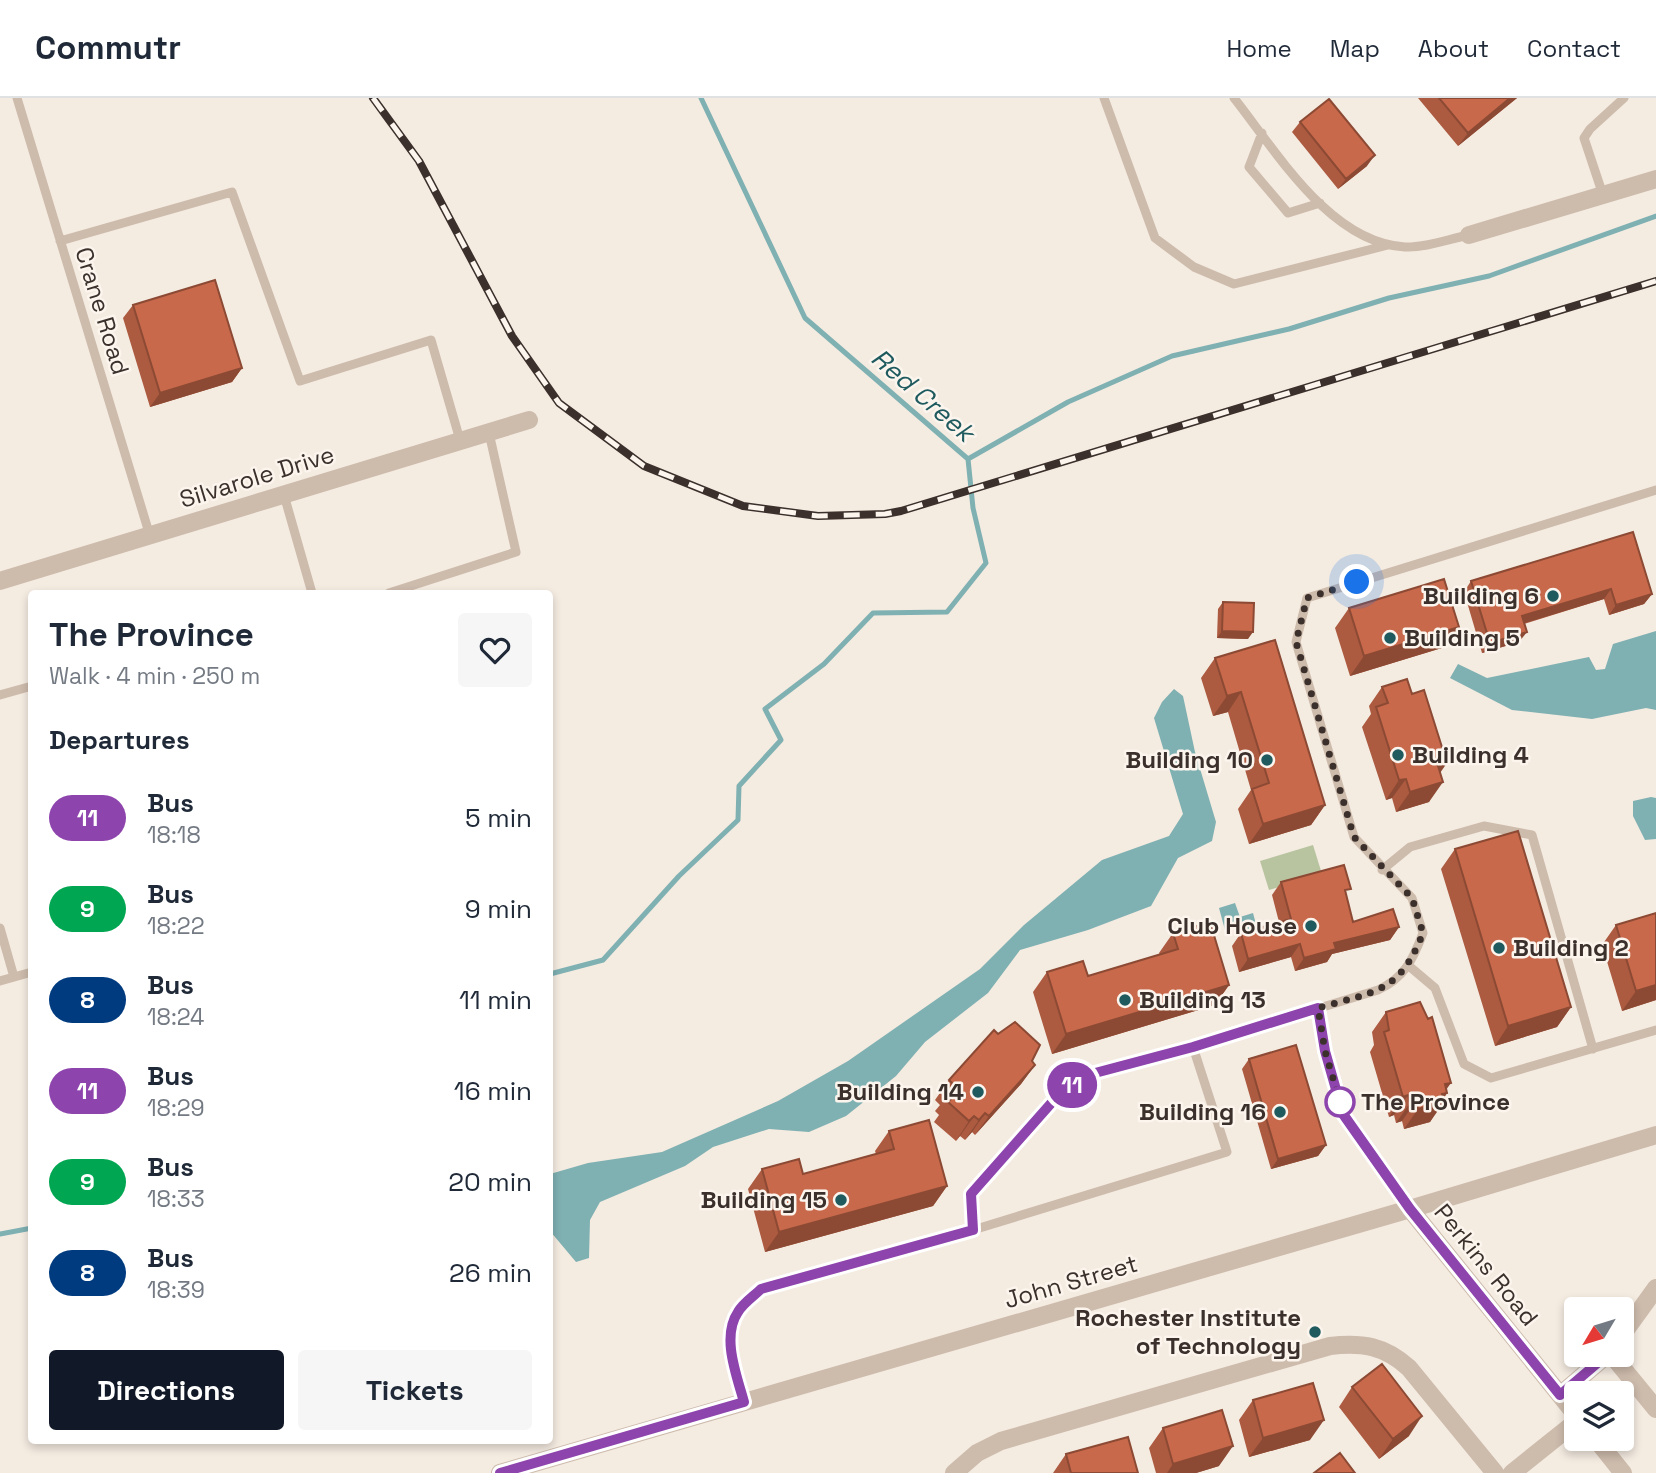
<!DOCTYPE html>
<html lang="en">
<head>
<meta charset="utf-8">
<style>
	body { margin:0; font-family:"Space Grotesk",sans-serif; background:#f6f6f7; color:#1f2937; height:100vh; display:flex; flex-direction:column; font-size:26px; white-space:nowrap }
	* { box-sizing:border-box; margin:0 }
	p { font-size:23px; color:#747a83 }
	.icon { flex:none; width:38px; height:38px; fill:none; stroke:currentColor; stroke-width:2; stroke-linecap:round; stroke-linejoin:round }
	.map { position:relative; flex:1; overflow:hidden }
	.drawer { position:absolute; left:28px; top:492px; width:525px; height:854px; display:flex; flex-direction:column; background:#fff; border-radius:7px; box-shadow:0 4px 10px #0003 }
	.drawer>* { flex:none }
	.badge { padding:0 14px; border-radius:23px; font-size:24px; line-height:46px }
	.needle { width:46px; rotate:232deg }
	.buttons { position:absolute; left:1564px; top:1199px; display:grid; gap:14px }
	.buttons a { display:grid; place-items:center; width:70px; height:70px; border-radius:7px; background:#fff; box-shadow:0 4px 10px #0003; font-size:35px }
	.you { position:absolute; width:35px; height:35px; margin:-18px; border:5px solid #fff; border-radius:50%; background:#1a73e8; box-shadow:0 0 0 10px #1a73e833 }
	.map>.badge { position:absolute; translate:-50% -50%; box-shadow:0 0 0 4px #fff }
	h2 { padding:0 21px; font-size:26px; line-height:63px }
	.round { display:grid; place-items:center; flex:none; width:74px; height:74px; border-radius:7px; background:#f6f6f7 }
	.overview { display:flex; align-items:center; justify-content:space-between; height:119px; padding:0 21px }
	h1 { font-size:33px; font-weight:700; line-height:52px }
	.action { display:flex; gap:14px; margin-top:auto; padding:14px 21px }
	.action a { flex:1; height:80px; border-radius:7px; background:#111827; color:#fff; font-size:28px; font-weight:700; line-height:80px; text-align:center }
	.action a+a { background:#f6f6f7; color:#1f2937 }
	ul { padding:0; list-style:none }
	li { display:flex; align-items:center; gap:21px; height:91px; padding:0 21px }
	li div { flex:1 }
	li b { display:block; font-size:26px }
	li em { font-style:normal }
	li .badge { min-width:77px; font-weight:700; text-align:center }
	header { display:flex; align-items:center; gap:42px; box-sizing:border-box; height:98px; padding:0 35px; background:#fff; border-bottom:2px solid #e0e1e3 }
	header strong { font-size:33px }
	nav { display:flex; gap:38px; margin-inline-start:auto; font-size:24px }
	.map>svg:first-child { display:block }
	.green { fill:#b8c4a0 }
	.water { fill:#7fb0b2 }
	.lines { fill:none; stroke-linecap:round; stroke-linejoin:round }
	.stream { stroke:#7fb0b2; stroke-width:5 }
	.service { stroke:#cdbbac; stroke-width:9 }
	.minor { stroke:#cdbbac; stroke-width:18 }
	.tertiary { stroke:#cdbbac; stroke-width:18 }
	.rail-casing { stroke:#3b302b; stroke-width:8 }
	.rail { stroke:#fbf5ee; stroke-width:5; stroke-dasharray:16; stroke-linecap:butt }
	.wall { fill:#ac5a40 }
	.shaded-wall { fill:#8c4a34 }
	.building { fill:#c8694b; stroke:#8c4a34; stroke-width:2 }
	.line-casing { stroke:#fff; stroke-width:16 }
	.line { stroke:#8e44ad; stroke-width:10 }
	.walk { stroke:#3b302b; stroke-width:7; stroke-dasharray:0 12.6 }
	.poi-dot { fill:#1f5a5e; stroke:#fbf5ee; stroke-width:2.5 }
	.stop-dot { fill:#fff; stroke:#8e44ad; stroke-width:3.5 }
	.labels { text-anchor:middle; stroke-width:5; stroke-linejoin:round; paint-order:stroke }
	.street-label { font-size:24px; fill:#3b302b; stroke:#fbf5ee }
	.poi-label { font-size:24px; font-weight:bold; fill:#3b302b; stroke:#fbf5ee; text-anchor:end }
	.stop-label { font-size:24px; font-weight:bold; fill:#3b302b; stroke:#fbf5ee; text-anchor:start }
	.water-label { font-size:26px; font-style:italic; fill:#1f5a5e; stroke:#fbf5ee }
</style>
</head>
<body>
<header>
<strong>Commutr</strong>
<nav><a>Home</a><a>Map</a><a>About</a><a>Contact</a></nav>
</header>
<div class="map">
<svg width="1656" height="1375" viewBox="0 0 1656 1375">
	<rect width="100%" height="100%" fill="#f4ebe1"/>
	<path class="green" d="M1313,747L1322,776L1269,792L1260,763Z"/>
	<path class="water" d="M1656,533V612L1646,610L1592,621L1512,612L1450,580L1458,566L1487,580L1589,559L1596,572L1605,571L1613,546Z
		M1174,591L1183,598L1195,654L1216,724L1212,743L1178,760L1151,808L1088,832L1020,852L988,895L925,944L896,978L846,1018L809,1034L769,1031L713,1049L685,1068L600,1104L590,1122L589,1160L576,1164L550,1133V1076L588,1065L662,1054L778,1003L848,963L980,871L1024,827L1102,762L1169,738L1183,716L1154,620L1162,604Z
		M1651,699L1656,700V741L1645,742L1633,718V703Z
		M1235,805L1240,819L1253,815L1257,830L1244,834L1241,827L1225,832L1219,810Z"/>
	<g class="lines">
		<path class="stream" d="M968,361L1068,304L1172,258L1289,231L1389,200L1489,178L1656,118
			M550,876L603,862L679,778L738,722L739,688L781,642L765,611L824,566L873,515L947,514L986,465L973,410L968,361L805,220L701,0
			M0,1136L32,1130"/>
		<path class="service" d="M17,0L150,438
			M1104,0L1155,140L1194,169L1234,186L1388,147
			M1234,0C1276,53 1330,145 1405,149C1425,150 1449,141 1469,137
			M1262,35L1249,69L1288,115L1320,105
			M1603,97L1584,40L1590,31L1624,0
			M60,143L232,94L300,283L431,242L460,342
			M284,397L312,495
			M389,495L516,454L489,335
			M0,597L32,588
			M1382,772L1410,749L1484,728L1532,737L1593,951
			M0,830L14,879
			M1409,868L1435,890L1464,966L1491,980L1656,932
			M0,883L32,874
			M1318,910L1325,953L1343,1016L1410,1111
			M973,1132L1227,1054L1193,949
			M744,1304C737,1278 721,1239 738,1214C743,1205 754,1198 761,1191L973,1132L971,1096L1062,993L1095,975L1193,949L1378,892C1404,880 1413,862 1423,835L1412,800L1354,739L1296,544L1307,500L1656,392"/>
		<path class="minor" d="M1469,137L1656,81
			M0,483L529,322
			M1410,1111L1577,1318
			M1622,1237L1656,1190
			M1611,1256L1656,1311
			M1560,1297L1608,1256
			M1595,1340L1623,1375
			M954,1375L977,1355L1001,1343L1330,1248C1362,1244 1385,1248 1409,1270L1495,1375
			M1512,1375L1577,1323"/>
		<path class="tertiary" d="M500,1375L1410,1111L1656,1037"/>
		<g class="rail-casing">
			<path id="rail" d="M373,0L419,63L512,238L559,305L644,368L743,408L818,418L885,416L901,413L1656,183"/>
		</g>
		<use href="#rail" class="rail"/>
	</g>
	<path class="wall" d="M1418,0H1517L1458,48Z
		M1300,24L1367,68L1338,91L1292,34Z
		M133,207L242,270L232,284L150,309L123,220Z
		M1633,434L1652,496L1644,506L1609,517L1604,501L1524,526L1519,544L1482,555L1464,494L1471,483Z
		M1223,504L1248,541L1217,540L1218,511Z
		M1349,510L1459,529L1445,549L1350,578L1335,530Z
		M1275,542L1325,707L1311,727L1249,746L1238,711L1251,692L1228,614L1213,618L1201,580L1215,560Z
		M1382,589L1440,675L1429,704L1396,714L1392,700L1386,702L1362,629L1371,616L1369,608Z
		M1455,751L1571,909L1557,929L1495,948L1441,771Z
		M1281,784L1346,797L1353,824L1399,829L1390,842L1332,856L1327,864L1295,873L1291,859L1239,874L1232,848L1241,835L1279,824L1272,797Z
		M1656,815V902L1622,913L1602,847L1616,827Z
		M1173,835L1229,887L1215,907L1052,956L1033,894L1047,874L1088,878L1160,857L1159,855Z
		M1386,914L1446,991L1447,995L1430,1024L1404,1031L1402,1023L1396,1025L1394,1017L1389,1019L1370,954L1374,947L1372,934Z
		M1249,961L1326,1047L1318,1058L1271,1071L1242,971Z
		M1032,963L1035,967L1021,986L975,1037L972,1034L965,1042L960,1038L956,1043L934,1024L939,1017L935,1013L940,1007L935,1002L949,982Z
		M889,1033L947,1088L933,1108L765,1154L748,1091L762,1071L803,1076L876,1056L875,1053Z
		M1352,1289L1409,1338L1379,1361L1339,1309Z
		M1253,1302L1310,1342L1249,1359L1239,1322Z
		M1163,1330L1219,1368L1196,1375H1156L1149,1350Z
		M1066,1356L1138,1375H1053Z"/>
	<path class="shaded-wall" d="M1510,0H1517L1458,48L1468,35Z
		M1375,57L1367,68L1338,91L1346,81Z
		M242,270L232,284L150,309L160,295Z
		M1611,491L1604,501L1515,528L1522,518Z
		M1652,496L1644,506L1609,517L1616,507Z
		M1459,529L1445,549L1350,578L1364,558Z
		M1222,533L1253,534L1248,541L1217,540Z
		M1527,534L1519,544L1482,555L1490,545Z
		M1241,594L1228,614L1213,618L1227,598Z
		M1447,665L1433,685L1438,668Z
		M1406,681L1392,700L1386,702L1399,682Z
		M1443,684L1429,704L1396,714L1410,694Z
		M1325,707L1311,727L1249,746L1263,726Z
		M1399,829L1390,842L1332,856L1327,864L1295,873L1304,860L1334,845Z
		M1300,846L1291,859L1239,874L1248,861Z
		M1229,887L1215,907L1052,956L1066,936Z
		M1656,887V902L1622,913L1636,893Z
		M1571,909L1557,929L1495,948L1508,928Z
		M1035,967L1021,986L975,1037L989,1018Z
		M1451,985L1443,996L1447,995L1440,1005L1444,1004L1430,1024L1404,1031L1418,1011L1445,986Z
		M1408,997L1394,1017L1389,1019L1403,999Z
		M1416,1003L1402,1023L1396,1025L1410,1005Z
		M985,1015L972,1034L965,1042L979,1022Z
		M974,1018L960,1038L956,1043L969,1023Z
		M1326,1047L1318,1058L1271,1071L1278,1061Z
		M947,1088L933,1108L765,1154L779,1134Z
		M1422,1318L1409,1338L1379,1361L1393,1341Z
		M1324,1322L1310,1342L1249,1359L1263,1340Z
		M1233,1348L1219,1368L1196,1375H1167L1173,1366Z"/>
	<path class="building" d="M1439,0H1510L1468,35Z
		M1329,1L1375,57L1346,81L1300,24Z
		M215,182L242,270L160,295L133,207Z
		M1633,434L1652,496L1616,507L1611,491L1522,518L1527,534L1490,545L1471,483Z
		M1444,481L1459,529L1364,558L1349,510Z
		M1223,504L1254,505L1253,534L1222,533Z
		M1275,542L1325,707L1263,726L1252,691L1269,685L1241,594L1227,598L1215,560Z
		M1407,581L1412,596L1424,592L1447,665L1438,668L1443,684L1410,694L1406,681L1399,682L1376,609L1388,605L1382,589Z
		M1518,733L1571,909L1508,928L1455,751Z
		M1344,767L1351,791L1345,792L1353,824L1393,811L1399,829L1334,845L1336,851L1304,860L1300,846L1248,861L1241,835L1291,821L1281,784Z
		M1656,815V887L1636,893L1616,827Z
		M1210,824L1229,887L1066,936L1047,874L1083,863L1088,878L1178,851L1173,835Z
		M1420,904L1428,921L1432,919L1451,985L1445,986L1447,995L1442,996L1444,1004L1418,1011L1416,1003L1410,1005L1408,997L1403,999L1384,934L1389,932L1386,914Z
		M1015,924L1040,947L1032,963L1035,967L989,1018L985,1015L979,1022L974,1018L969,1023L948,1004L954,998L949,993L954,987L949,982L994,932L998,936Z
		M1296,947L1326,1047L1278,1061L1249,961Z
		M929,1022L947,1088L779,1134L762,1071L799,1061L803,1076L894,1051L889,1033Z
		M1382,1266L1422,1318L1393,1341L1352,1289Z
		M1313,1285L1324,1322L1263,1340L1253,1302Z
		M1222,1312L1233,1348L1173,1366L1163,1330Z
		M1128,1339L1138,1375H1071L1066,1356Z
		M1340,1355L1355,1375H1314Z"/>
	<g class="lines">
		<g class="line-casing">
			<path id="line" d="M500,1375L744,1304C737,1278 721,1239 738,1214C743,1205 754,1198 761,1191L973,1132L971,1096L1062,993L1095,975L1193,949L1318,910L1325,953L1343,1016L1410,1111L1560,1297L1608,1256"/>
		</g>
		<use href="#line" class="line"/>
		<path class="walk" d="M1340,1004L1325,953L1318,910C1375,893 1399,896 1423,835L1412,800L1354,739L1296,544L1307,500L1357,484"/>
	</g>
	<g class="poi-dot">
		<circle cx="1553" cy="498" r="7"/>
		<circle cx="1390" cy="540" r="7"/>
		<circle cx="1398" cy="657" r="7"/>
		<circle cx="1267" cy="662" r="7"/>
		<circle cx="1311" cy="828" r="7"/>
		<circle cx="1499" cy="850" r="7"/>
		<circle cx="1125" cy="902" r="7"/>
		<circle cx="978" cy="994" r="7"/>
		<circle cx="1280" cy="1014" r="7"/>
		<circle cx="841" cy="1102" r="7"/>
		<circle cx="1315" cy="1234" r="7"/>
	</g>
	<circle class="stop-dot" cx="1340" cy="1004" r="14"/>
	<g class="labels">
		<g class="street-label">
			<text transform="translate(102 213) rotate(73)" y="8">Crane Road</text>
			<text transform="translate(257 379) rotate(-17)" y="8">Silvarole Drive</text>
			<text transform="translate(1486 1167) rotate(51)" y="8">Perkins Road</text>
			<text transform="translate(1071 1184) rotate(-16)" y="8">John Street</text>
		</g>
		<g class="poi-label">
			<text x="1539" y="506">Building 6</text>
			<text x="1404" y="548" text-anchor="start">Building 5</text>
			<text x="1412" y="665" text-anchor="start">Building 4</text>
			<text x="1253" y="670">Building 10</text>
			<text x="1297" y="836">Club House</text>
			<text x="1513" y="858" text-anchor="start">Building 2</text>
			<text x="1139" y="910" text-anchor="start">Building 13</text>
			<text x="964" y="1002">Building 14</text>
			<text x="1266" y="1022">Building 16</text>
			<text x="827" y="1110">Building 15</text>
			<text x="1301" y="1228">Rochester Institute<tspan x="1301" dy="28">of Technology</tspan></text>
		</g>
		<g class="stop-label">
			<text x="1361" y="1012">The Province</text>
		</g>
		<g class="water-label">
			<text transform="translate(923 297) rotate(41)" y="9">Red Creek</text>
		</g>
	</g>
</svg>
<div class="buttons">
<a><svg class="needle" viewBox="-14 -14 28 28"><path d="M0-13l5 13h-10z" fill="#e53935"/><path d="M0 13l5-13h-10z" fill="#747a83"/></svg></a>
<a><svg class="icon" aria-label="layers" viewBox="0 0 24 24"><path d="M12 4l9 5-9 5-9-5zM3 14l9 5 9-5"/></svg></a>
</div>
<div class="you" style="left:1357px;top:484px"></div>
<b class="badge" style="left:1072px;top:987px;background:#8e44ad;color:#fff">11</b>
<section class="drawer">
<div class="overview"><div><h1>The Province</h1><p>Walk · 4 min · 250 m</p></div><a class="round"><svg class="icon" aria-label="heart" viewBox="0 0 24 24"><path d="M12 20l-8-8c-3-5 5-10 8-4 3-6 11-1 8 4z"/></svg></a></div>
<h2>Departures</h2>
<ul>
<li><span class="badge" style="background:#8e44ad;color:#fff">11</span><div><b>Bus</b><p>18:18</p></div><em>5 min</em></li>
<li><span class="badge" style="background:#00a651;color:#fff">9</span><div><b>Bus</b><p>18:22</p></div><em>9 min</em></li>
<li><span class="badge" style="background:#003b80;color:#fff">8</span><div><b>Bus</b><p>18:24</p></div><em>11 min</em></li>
<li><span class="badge" style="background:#8e44ad;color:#fff">11</span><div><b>Bus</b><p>18:29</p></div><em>16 min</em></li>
<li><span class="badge" style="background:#00a651;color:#fff">9</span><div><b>Bus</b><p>18:33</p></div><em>20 min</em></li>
<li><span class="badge" style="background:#003b80;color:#fff">8</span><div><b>Bus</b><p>18:39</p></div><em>26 min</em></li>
</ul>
<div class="action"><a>Directions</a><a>Tickets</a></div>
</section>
</div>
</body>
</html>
